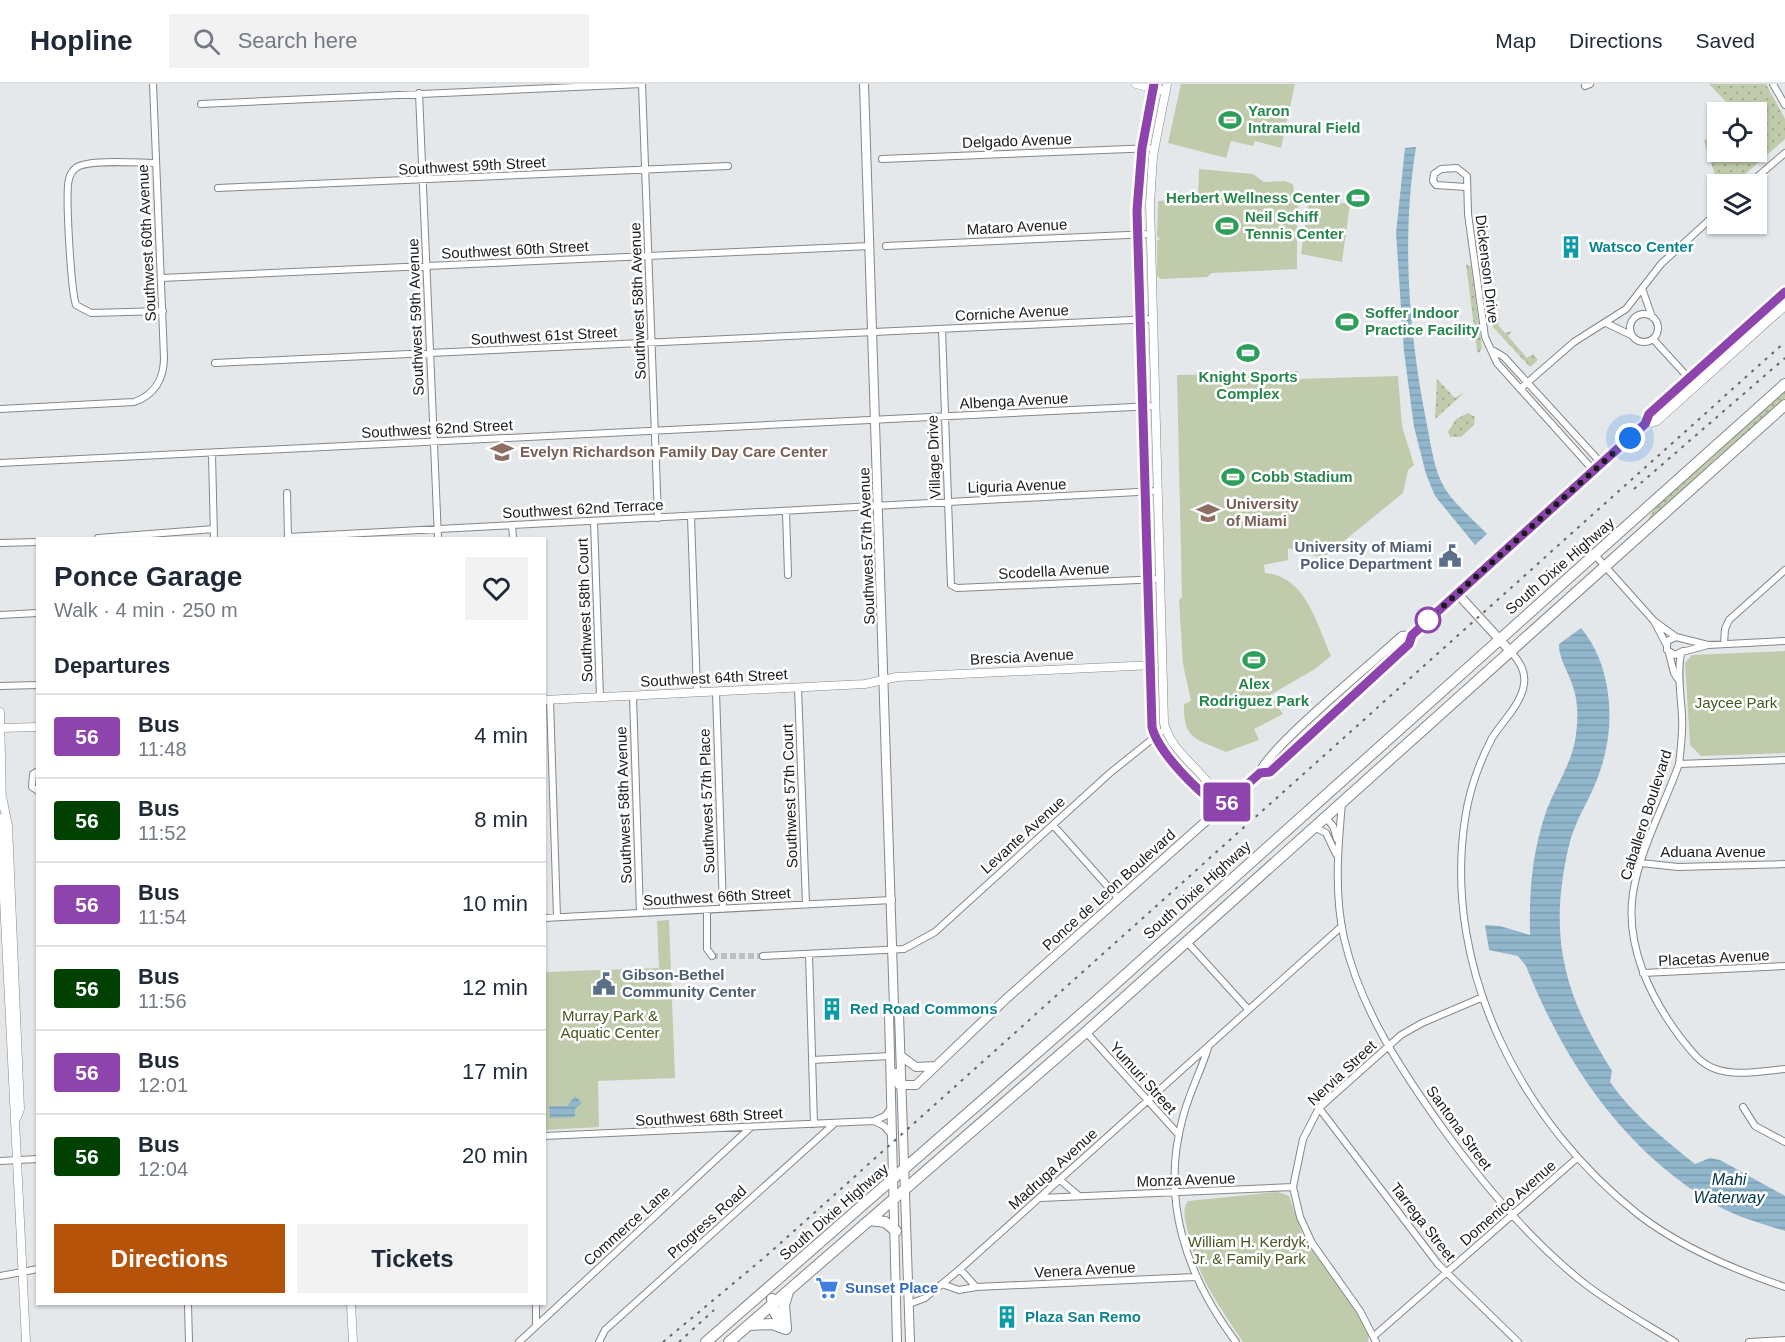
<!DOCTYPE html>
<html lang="en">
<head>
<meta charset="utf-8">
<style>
	body { margin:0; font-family:Helvetica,sans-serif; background:#f2f2f3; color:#1f2937; height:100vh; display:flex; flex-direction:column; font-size:22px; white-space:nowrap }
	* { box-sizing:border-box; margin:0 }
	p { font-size:20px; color:#747a83 }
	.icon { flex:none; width:33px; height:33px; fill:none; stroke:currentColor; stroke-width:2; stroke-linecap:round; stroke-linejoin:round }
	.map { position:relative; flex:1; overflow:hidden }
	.details { position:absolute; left:36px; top:453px; width:510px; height:768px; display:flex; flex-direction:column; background:#fff; border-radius:0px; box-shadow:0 2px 4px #0004 }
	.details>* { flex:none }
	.badge { padding:0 12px; border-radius:4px; font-size:21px; line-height:39px }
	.controls { position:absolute; left:1707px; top:18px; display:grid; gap:12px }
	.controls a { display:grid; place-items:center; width:60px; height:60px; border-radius:0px; background:#fff; box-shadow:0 2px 4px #0004; font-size:30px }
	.you { position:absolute; width:30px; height:30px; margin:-15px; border:4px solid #fff; border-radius:50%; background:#1a73e8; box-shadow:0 0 0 9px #1a73e833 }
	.map>.badge { position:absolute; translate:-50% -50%; box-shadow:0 0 0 3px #fff }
	h2 { padding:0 18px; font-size:22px; line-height:54px }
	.round { display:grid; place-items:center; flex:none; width:63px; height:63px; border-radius:0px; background:#f2f2f3 }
	.overview { display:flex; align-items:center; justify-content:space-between; height:102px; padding:0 18px }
	h1 { font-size:28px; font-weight:600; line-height:45px }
	.action { display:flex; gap:12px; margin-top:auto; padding:12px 18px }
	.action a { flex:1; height:69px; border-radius:0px; background:#b45309; color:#fff; font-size:24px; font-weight:600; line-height:69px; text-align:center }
	.action a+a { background:#f2f2f3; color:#1f2937 }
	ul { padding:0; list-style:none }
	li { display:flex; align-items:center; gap:18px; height:84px; padding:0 18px; border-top:2px solid #e0e1e3 }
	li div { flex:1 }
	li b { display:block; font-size:22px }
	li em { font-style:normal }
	li .badge { min-width:66px; font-weight:700; text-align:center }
	header { display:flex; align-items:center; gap:36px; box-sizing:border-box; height:84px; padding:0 30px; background:#fff; border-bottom:2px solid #e0e1e3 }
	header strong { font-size:28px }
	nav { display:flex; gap:33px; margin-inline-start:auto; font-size:21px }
	.search { width:420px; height:54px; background:#f2f2f3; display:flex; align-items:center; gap:15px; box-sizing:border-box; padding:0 21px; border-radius:0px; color:#747a83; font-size:22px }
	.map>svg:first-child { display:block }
	.grass { fill:url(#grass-dots) }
	.park { fill:#c0cbab }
	.water { fill:url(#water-rules) }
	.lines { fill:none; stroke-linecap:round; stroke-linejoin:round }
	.minor-tunnel { stroke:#bcbfc2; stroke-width:6; stroke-dasharray:6 3; stroke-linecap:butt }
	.minor-casing { stroke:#848789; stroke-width:8 }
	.tertiary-casing { stroke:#848789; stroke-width:9 }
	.secondary-casing { stroke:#848789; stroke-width:10 }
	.trunk-casing { stroke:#848789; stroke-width:12 }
	.minor { stroke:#fff; stroke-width:6 }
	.tertiary { stroke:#fff; stroke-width:8 }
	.secondary { stroke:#fff; stroke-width:8 }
	.trunk { stroke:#fff; stroke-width:10 }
	.rail { stroke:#656768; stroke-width:2; stroke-dasharray:3 6; stroke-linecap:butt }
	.line-casing { stroke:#fff; stroke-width:14 }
	.line { stroke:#8e44ad; stroke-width:9 }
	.walk { stroke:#1a1b1c; stroke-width:6; stroke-dasharray:0 10.8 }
	.stop-dot { fill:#fff; stroke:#8e44ad; stroke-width:3 }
	.labels { text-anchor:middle; stroke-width:5; stroke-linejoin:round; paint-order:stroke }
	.leisure-label { font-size:15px; font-weight:bold; fill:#27864d; stroke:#fff; text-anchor:start }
	.street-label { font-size:15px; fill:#1a1b1c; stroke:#fff }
	.culture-label { font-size:15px; font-weight:bold; fill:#0d838f; stroke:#fff; text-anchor:start }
	.education-label { font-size:15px; font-weight:bold; fill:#785e54; stroke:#fff; text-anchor:start }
	.service-label { font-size:15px; font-weight:bold; fill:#4e5e75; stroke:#fff; text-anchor:end }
	.park-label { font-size:15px; fill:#48561f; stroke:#fff }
	.shop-label { font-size:15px; font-weight:bold; fill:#366cbe; stroke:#fff; text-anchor:start }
	.water-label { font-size:16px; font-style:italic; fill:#00344a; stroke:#fff }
</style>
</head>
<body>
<header>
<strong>Hopline</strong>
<div class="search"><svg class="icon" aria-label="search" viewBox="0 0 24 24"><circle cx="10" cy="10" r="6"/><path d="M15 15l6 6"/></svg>Search here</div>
<nav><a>Map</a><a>Directions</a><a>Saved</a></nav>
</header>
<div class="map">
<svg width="1785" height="1258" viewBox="0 0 1785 1258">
	<defs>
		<pattern id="grass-dots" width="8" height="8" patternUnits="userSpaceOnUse" patternTransform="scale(1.5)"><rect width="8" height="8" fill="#c0cbab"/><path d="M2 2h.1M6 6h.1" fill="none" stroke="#a4ae93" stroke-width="1.8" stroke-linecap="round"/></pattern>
		<pattern id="water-rules" width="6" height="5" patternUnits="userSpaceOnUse" patternTransform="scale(1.5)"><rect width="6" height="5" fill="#92b7cd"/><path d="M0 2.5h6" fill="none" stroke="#7d9daf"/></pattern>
	</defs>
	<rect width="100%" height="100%" fill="#e5e8eb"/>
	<path class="grass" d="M1709,0H1766L1785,35V55L1734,100H1718L1704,57L1717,45L1718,68H1756V28H1736Z
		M1466,180L1471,182L1482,264L1479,269L1477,267Z
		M1490,230L1500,234L1498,241L1505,249L1512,247L1508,252L1527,274L1533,270L1538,276L1530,283L1493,243Z
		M1437,295L1455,314L1465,308L1435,335Z
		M1785,306V314L1647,437L1657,421Z
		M1468,329L1475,333L1474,341L1461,353H1450L1448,348L1456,335Z"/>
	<path class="park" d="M1181,0H1295L1281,64L1255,57L1253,62L1231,57L1226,74L1168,59Z
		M1199,85L1253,90L1264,98L1285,97L1293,100L1294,109L1301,110L1297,132V185L1212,189L1207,193L1161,195L1157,192V157L1160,155L1157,152L1158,117L1198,114Z
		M1309,115L1350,120L1342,178L1301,170Z
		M1287,287H1298V295L1398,292L1402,342L1414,381L1408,386L1403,409L1323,474L1288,464V476L1264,481L1265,489C1306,492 1317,541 1331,572L1315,585L1270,611L1283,630L1254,645L1259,656L1226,668C1196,655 1183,656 1184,620L1191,617L1183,580L1179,516L1182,513L1177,291L1279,290Z
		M1785,567V669L1701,672L1690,661L1685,579L1692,571Z
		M669,836L675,994L598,997L599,1043L545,1046V888L659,884L657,837Z
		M1278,1108L1289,1112L1303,1152L1361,1235L1369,1249L1368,1258H1243C1218,1220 1198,1194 1188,1149C1186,1138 1181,1127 1188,1117Z"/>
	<path class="water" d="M1416,63C1401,155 1409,251 1427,341C1431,361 1434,386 1444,403C1454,420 1474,436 1487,450L1475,461L1435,412L1426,390L1414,343L1404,268L1396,149L1405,64Z
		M1581,544C1613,582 1616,642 1600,687C1593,710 1578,731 1571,754C1566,771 1563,790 1561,808C1554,879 1576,929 1612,987L1610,998C1633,1031 1664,1055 1695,1080L1710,1074L1720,1076L1785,1112V1147C1763,1140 1737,1133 1716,1121C1624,1067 1565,980 1526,882L1518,872L1489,866L1485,841L1500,842L1530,851C1529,807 1532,767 1547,725C1556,702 1570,682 1575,657C1578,639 1579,620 1573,603C1569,589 1558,573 1559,560Z
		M575,1012L582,1019L575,1025V1033L550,1034L549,1022H567Z"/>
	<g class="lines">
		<path class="minor-tunnel" d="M712,872H763"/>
		<g class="minor-casing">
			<path id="minor" d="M642,0L658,434
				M1773,0L1785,21
				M1585,2L1590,0
				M419,9L438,454
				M201,20L642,0
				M882,75L1154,64
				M156,79C139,79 90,75 77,83C73,86 70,91 69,95C65,109 71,206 76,221L91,229L163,227
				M1749,100L1785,69
				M1466,103L1436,101L1433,97L1434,90L1441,85L1457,84L1467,92L1468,130L1485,253L1497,279L1594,387
				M218,104L728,82
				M886,162L1150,150
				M161,194L870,162
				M1643,207L1652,233
				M1630 244a14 14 0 1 1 28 0a14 14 0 1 1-28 0Z
				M1606,239L1631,251
				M942,245L951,501L957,504L1160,495
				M1653,255L1696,302
				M1494,267L1504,273L1602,380
				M215,279L1152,235
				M1520,305L1574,258L1626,225L1661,180L1718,128
				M0,325L134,318C155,311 164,294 164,274L153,0
				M212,370L214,454
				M0,379L1154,322
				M287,409L288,454
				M786,427L788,491
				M691,432L697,608
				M594,437L600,613
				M512,441L513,454
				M288,453L1157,407
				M98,454L214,445
				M0,459L38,458
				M1595,471L1654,537L1676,553L1708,561
				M0,531L38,529
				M1654,537L1666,560
				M1676,553L1667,557V566L1675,571L1683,567
				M1724,560L1725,545L1729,536L1785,486
				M1511,568C1519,577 1526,587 1524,600C1522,619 1502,638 1492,654C1479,679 1469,707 1465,735C1442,887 1523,1040 1639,1131C1682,1164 1735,1186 1785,1203
				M1682,568L1708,561L1785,557
				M1669,569L1674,589L1678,595
				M1681,569C1677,590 1681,611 1682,632C1683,648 1681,664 1679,680C1664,722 1640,765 1633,809C1625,861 1650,913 1680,953C1690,965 1698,978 1713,984C1734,993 1762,987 1785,985
				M0,602L38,601
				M798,603L806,820
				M716,607L723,825
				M633,612L640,829
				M550,616L557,833
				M1679,680L1785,676
				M38,687L33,690L32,703L38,707
				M1342,719C1338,764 1334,809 1344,854C1360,924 1400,984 1441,1042C1482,1099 1526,1152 1580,1196C1610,1220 1643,1238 1675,1258
				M1325,733L1333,742L1337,755
				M1053,741L1119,815
				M1314,743L1326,749L1336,770
				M1641,779L1678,783L1785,780
				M707,826V865L712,872
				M544,834L892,816
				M1187,858L1247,924
				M809,870L814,1040
				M763,872L904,865L935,848L1110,689L1166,644
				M1643,889L1785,882
				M1086,948L1179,1051
				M1208,964C1201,987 1189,1009 1183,1033C1160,1115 1186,1192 1236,1258
				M812,976L890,972
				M1743,1023L1755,1042L1785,1058
				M1319,1024L1438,1180L1518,1258
				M874,1037L884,1042L892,1051
				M544,1052L874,1037L885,1032L892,1023
				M0,1077L38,1075
				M1060,1096L1079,1112
				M1040,1114L1293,1103
				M960,1185L976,1203
				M0,1192L38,1185
				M908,1200L919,1205L935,1204
				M942,1200L959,1206L976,1203L1195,1193
				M188,1220L189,1258
				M536,1220V1240
				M909,1220L925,1214L960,1185L1342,842
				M1374,1252L1576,1075
				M519,1258L751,1043
				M599,1258L605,1246L835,1039
				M1376,1258L1360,1227L1312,1159L1300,1133L1293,1103L1303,1055L1319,1024L1401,951L1422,939L1483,913
				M1749,1258L1785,1256"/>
		</g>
		<g class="tertiary-casing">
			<path id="tertiary" d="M1136,0L1165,7
				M1154,0L1142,64L1137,126L1152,643C1158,668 1200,710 1222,723
				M1167,0L1153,72L1150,120L1164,639C1172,673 1212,690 1222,723
				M1645,341L1649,330L1785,208
				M1457,509L1645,341L1657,337L1785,222
				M544,616L865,600L897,593L1154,581
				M0,628L2,722
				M0,644L38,643
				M3,717L8,742L20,1025L17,1033
				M0,734L26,1258
				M351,1220L353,1258"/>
		</g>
		<g class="secondary-casing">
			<path id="secondary" d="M864,0L894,923L889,930L897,1258
				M1260,689L1270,688L1409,559L1412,551
				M894,923L899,930L910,1258
				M901,972L916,983L936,982
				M896,989L899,1001H916L1006,915L1260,689C1265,667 1378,574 1402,552L1412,551L1457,509L1511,568"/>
		</g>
		<g class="trunk-casing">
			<path id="trunk" d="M870,1136L885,1138L896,1147
				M772,1215L775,1229L786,1245
				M749,1241L772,1240L786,1245
				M786,1245L784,1221L788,1208
				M706,1258L1095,918L1785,300
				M729,1258L1086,948L1785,321"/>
		</g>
		<use href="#minor" class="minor"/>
		<use href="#tertiary" class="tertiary"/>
		<use href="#secondary" class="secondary"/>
		<use href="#trunk" class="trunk"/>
		<path class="rail" d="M1634,405L1785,274
			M663,1258L765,1173L1785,258
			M679,1258L714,1226"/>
	</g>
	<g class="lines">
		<g class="line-casing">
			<path id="line" d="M1154,0L1142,64L1137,126L1152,643C1158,668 1199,710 1222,723L1260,689L1270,688L1409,560L1412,551L1448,518L1645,340L1649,330L1785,208"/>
		</g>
		<use href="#line" class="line"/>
		<path class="walk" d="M1428,536L1630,354"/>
	</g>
	<defs>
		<g id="stadium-bare" transform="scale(1.8)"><path d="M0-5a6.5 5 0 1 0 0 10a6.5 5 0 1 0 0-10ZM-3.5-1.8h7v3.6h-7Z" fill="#2e9e5b" stroke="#fff" stroke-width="2.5" paint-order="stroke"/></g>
		<g id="building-bare" transform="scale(1.8)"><path d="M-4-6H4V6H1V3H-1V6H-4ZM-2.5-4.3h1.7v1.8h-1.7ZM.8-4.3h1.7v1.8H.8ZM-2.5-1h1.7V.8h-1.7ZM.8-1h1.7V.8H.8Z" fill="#0f9aa8" stroke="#fff" stroke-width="2.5" paint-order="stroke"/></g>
		<g id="school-bare" transform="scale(1.8)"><path d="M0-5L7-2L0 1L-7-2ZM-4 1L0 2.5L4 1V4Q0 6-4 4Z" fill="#8d6e63" stroke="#fff" stroke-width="2.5" paint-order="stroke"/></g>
		<g id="university-bare" transform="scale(1.8)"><path d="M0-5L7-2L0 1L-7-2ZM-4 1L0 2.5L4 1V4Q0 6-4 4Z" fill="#8d6e63" stroke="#fff" stroke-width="2.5" paint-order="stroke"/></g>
		<g id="civic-bare" transform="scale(1.8)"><path d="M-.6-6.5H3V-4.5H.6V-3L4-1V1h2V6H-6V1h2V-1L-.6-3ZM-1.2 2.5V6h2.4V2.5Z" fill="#5c6f8a" stroke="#fff" stroke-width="2.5" paint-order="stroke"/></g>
		<g id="supermarket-bare" transform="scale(1.8)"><path d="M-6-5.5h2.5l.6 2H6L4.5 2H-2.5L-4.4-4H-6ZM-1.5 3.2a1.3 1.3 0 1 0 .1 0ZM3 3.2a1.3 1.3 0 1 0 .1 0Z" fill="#3f7fe0" stroke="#fff" stroke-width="2.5" paint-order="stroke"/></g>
	</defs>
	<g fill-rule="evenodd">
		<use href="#stadium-bare" x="1230" y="36"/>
		<use href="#stadium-bare" x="1358" y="114"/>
		<use href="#stadium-bare" x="1227" y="142"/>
		<use href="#building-bare" x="1571" y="163"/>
		<use href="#stadium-bare" x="1347" y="238"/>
		<use href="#stadium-bare" x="1248" y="269"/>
		<use href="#school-bare" x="502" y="368"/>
		<use href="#stadium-bare" x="1233" y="393"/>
		<use href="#university-bare" x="1208" y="429"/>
		<use href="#civic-bare" x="1450" y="472"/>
		<use href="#stadium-bare" x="1254" y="576"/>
		<use href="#civic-bare" x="604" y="900"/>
		<use href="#building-bare" x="832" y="925"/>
		<use href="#supermarket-bare" x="827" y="1204"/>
		<use href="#building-bare" x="1007" y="1233"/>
	</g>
	<circle class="stop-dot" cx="1428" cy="536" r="12"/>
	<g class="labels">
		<g class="leisure-label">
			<text x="1248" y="32">Yaron<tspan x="1248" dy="17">Intramural Field</tspan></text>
			<text x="1340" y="119" text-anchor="end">Herbert Wellness Center</text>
			<text x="1245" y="138">Neil Schiff<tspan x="1245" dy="17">Tennis Center</tspan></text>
			<text x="1365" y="234">Soffer Indoor<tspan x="1365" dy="17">Practice Facility</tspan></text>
			<text x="1248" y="298" text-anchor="middle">Knight Sports<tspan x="1248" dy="17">Complex</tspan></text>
			<text x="1251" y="398">Cobb Stadium</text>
			<text x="1254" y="605" text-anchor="middle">Alex<tspan x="1254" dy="17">Rodriguez Park</tspan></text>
		</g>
		<g class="street-label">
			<text transform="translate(1017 57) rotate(-2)" y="5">Delgado Avenue</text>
			<text transform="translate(472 82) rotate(-3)" y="5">Southwest 59th Street</text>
			<text transform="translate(1017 143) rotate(-3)" y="5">Mataro Avenue</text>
			<text transform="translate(147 159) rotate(-93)" y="5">Southwest 60th Avenue</text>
			<text transform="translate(515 166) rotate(-3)" y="5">Southwest 60th Street</text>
			<text transform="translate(1487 185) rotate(83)" y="5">Dickenson Drive</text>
			<text transform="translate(638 217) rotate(-92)" y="5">Southwest 58th Avenue</text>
			<text transform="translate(1012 229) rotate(-3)" y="5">Corniche Avenue</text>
			<text transform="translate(416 233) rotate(-92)" y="5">Southwest 59th Avenue</text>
			<text transform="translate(544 252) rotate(-3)" y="5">Southwest 61st Street</text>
			<text transform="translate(1014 317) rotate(-3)" y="5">Albenga Avenue</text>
			<text transform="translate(437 345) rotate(-3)" y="5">Southwest 62nd Street</text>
			<text transform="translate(934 373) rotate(-92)" y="5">Village Drive</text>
			<text transform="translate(1017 402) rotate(-2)" y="5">Liguria Avenue</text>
			<text transform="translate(583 425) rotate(-3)" y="5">Southwest 62nd Terrace</text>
			<text transform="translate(867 462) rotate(-92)" y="5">Southwest 57th Avenue</text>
			<text transform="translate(1560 482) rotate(-41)" y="5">South Dixie Highway</text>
			<text transform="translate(1054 487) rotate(-3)" y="5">Scodella Avenue</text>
			<text transform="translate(585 526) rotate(-92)" y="5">Southwest 58th Court</text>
			<text transform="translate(1022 573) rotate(-3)" y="5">Brescia Avenue</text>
			<text transform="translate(714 594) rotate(-3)" y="5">Southwest 64th Street</text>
			<text transform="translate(790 712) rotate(-92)" y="5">Southwest 57th Court</text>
			<text transform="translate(707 717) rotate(-92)" y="5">Southwest 57th Place</text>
			<text transform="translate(624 721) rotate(-92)" y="5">Southwest 58th Avenue</text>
			<text transform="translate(1646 731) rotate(-72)" y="5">Caballero Boulevard</text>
			<text transform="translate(1023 751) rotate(-42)" y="5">Levante Avenue</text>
			<text x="1713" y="773">Aduana Avenue</text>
			<text transform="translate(1109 806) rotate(-42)" y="5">Ponce de Leon Boulevard</text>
			<text transform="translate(1197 806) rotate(-42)" y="5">South Dixie Highway</text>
			<text transform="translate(717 813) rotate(-3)" y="5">Southwest 66th Street</text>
			<text transform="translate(1714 874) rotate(-3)" y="5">Placetas Avenue</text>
			<text transform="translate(1342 989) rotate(-43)" y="5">Nervia Street</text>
			<text transform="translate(1143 994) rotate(48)" y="5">Yumuri Street</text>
			<text transform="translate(709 1033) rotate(-3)" y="5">Southwest 68th Street</text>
			<text transform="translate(1459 1044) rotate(54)" y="5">Santona Street</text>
			<text transform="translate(1053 1085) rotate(-42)" y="5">Madruga Avenue</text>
			<text transform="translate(1186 1096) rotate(-2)" y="5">Monza Avenue</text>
			<text transform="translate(1508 1119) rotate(-41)" y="5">Domenico Avenue</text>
			<text transform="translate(834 1128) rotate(-41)" y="5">South Dixie Highway</text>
			<text transform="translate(707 1138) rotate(-42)" y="5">Progress Road</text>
			<text transform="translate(1423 1138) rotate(52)" y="5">Tarrega Street</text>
			<text transform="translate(627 1142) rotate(-42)" y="5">Commerce Lane</text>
			<text transform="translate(1085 1186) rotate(-3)" y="5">Venera Avenue</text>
		</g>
		<g class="culture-label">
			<text x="1589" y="168">Watsco Center</text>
			<text x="850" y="930">Red Road Commons</text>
			<text x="1025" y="1238">Plaza San Remo</text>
		</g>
		<g class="education-label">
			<text x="520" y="373">Evelyn Richardson Family Day Care Center</text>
			<text x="1226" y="425">University<tspan x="1226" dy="17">of Miami</tspan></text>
		</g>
		<g class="service-label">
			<text x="1432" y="468">University of Miami<tspan x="1432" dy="17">Police Department</tspan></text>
			<text x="622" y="896" text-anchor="start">Gibson-Bethel<tspan x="622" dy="17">Community Center</tspan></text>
		</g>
		<g class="park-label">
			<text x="1736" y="624">Jaycee Park</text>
			<text x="610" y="937">Murray Park &amp;<tspan x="610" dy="17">Aquatic Center</tspan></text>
			<text x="1249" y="1163">William H. Kerdyk,<tspan x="1249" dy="17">Jr. &amp; Family Park</tspan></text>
		</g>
		<g class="shop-label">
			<text x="845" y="1209">Sunset Place</text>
		</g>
		<g class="water-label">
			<text x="1729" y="1101">Mahi<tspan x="1729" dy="18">Waterway</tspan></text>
		</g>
	</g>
</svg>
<div class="controls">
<a><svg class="icon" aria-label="locate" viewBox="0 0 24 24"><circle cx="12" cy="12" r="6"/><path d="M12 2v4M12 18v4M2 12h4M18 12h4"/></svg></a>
<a><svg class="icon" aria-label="layers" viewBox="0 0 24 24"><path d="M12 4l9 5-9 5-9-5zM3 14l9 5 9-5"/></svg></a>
</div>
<div class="you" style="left:1630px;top:354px"></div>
<b class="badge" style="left:1227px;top:718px;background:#8e44ad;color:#fff">56</b>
<section class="details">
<div class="overview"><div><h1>Ponce Garage</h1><p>Walk · 4 min · 250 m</p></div><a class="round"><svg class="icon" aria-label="heart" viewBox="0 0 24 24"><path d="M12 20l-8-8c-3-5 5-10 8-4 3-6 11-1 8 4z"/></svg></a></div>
<h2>Departures</h2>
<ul>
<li><span class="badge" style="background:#8e44ad;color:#fff">56</span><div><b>Bus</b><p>11:48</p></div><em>4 min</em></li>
<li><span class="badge" style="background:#004000;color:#fff">56</span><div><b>Bus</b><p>11:52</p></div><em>8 min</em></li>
<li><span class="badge" style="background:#8e44ad;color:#fff">56</span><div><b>Bus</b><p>11:54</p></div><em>10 min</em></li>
<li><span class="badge" style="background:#004000;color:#fff">56</span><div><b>Bus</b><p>11:56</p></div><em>12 min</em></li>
<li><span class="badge" style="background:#8e44ad;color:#fff">56</span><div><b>Bus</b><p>12:01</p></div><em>17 min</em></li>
<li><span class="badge" style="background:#004000;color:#fff">56</span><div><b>Bus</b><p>12:04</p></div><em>20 min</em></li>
</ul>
<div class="action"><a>Directions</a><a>Tickets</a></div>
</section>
</div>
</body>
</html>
